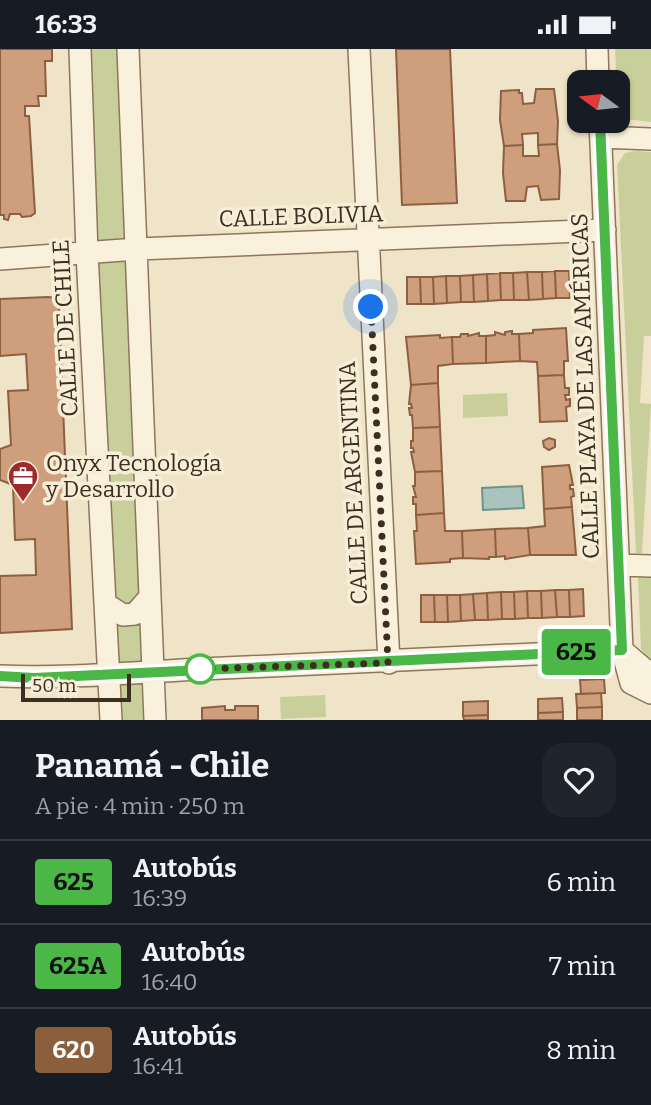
<!DOCTYPE html>
<html lang="es">
<head>
<meta charset="utf-8">
<style>
	body { margin:0; font-family:Bitter,serif; background:#20242c; color:#f1f3f6; height:100vh; display:flex; flex-direction:column; font-size:26px; white-space:nowrap }
	* { box-sizing:border-box; margin:0 }
	p { font-size:23px; color:#9ea1a6 }
	.icon { flex:none; width:38px; height:38px; fill:none; stroke:currentColor; stroke-width:2; stroke-linecap:round; stroke-linejoin:round }
	.map { position:relative; height:671px; overflow:hidden }
	.panel { display:flex; flex-direction:column; background:#171b24; flex:1 }
	.panel>* { flex:none }
	.badge { padding:0 14px; border-radius:5px; font-size:24px; line-height:46px }
	.needle { width:46px; rotate:285deg }
	.tools { position:absolute; left:567px; top:21px; display:grid; gap:14px }
	.tools a { display:grid; place-items:center; width:63px; height:63px; border-radius:14px; background:#171b24; box-shadow:0 2px 5px #0004; font-size:35px }
	.scale { position:absolute; left:21px; bottom:18px; width:110px; box-sizing:border-box; padding-left:7px; border:4px solid #3d2e20; border-top:0; font-size:19px; line-height:24px; white-space:nowrap; color:#3d2e20; -webkit-text-stroke:5px #f7eed8; paint-order:stroke }
	.you { position:absolute; width:35px; height:35px; margin:-18px; border:5px solid #fff; border-radius:50%; background:#1a73e8; box-shadow:0 0 0 10px #1a73e833 }
	.map>.badge { position:absolute; translate:-50% -50%; box-shadow:0 0 0 4px #fff }
	.round { display:grid; place-items:center; flex:none; width:74px; height:74px; border-radius:21px; background:#20242c }
	.headline { display:flex; align-items:center; justify-content:space-between; height:119px; padding:0 35px }
	h1 { font-size:33px; font-weight:700; line-height:52px }
	ul { padding:0; list-style:none }
	li { display:flex; align-items:center; gap:21px; height:84px; padding:0 35px; border-top:2px solid #363941 }
	li div { flex:1 }
	li b { display:block; font-size:26px }
	li em { font-style:normal }
	li .badge { min-width:77px; font-weight:700; text-align:center }
	.status { display:flex; justify-content:space-between; align-items:center; height:49px; padding:0 35px; background:#171b24; direction:ltr }
	.status svg { height:19px; fill:currentColor }
	.map>svg:first-child { display:block }
	.green { fill:#c9cf9b }
	.water { fill:#a9c4bc; stroke:#6f938a; stroke-width:2 }
	.building { fill:#cf9f7d; stroke:#8d5f41; stroke-width:2 }
	.lines { fill:none; stroke-linecap:round; stroke-linejoin:round }
	.minor-casing { stroke:#8d765c; stroke-width:24 }
	.minor { stroke:#faf1dc; stroke-width:21 }
	.line-casing { stroke:#fff; stroke-width:16 }
	.line { stroke:#4ab747; stroke-width:10 }
	.walk { stroke:#3d2e20; stroke-width:7; stroke-dasharray:0 12.6 }
	.stop-dot { fill:#fff; stroke:#4ab747; stroke-width:3.5 }
	.labels { text-anchor:middle; stroke-width:7; stroke-linejoin:round; paint-order:stroke }
	.street-label { font-size:23px; fill:#3d2e20; stroke:#f7eed8 }
	.poi-label { font-size:23px; fill:#3d2e20; stroke:#f7eed8; text-anchor:start }
</style>
</head>
<body>
<div class="status"><b>16:33</b><svg viewBox="0 0 49 12"><path d="M0 12V9h3v3zM5 12V6h3v6zM10 12V3h3v9zM15 12V0h3v12zM26 1h20v11H26zM47 4h2v5h-2z"/></svg></div>
<div class="map">
<svg width="651" height="671" viewBox="0 0 651 671">
	<rect width="100%" height="100%" fill="#f0e4c8"/>
	<path class="green" d="M88,0H119L147,671H117Z
		M615,0H651V73L624,70L618,66Z
		M635,102L651,103V287H644L640,354L651,355L642,504H636L617,116L625,104Z
		M507,344L508,367L463,369V346Z
		M642,525L651,526V613L641,600L638,529Z
		M325,646L326,668L281,670L280,648Z"/>
	<path class="water" d="M522,437L524,459L483,461L482,439Z"/>
	<path class="building" d="M0,0H52V12H45L46,47H38L39,57H25V67H29L35,164L31,167L22,168L20,165H10L8,171L4,170V166H0Z
		M396,0H450L457,154L402,156Z
		M536,40H554L558,72L557,95L538,96V84L522,85L523,96L504,97L500,71L501,42L519,41V44H522L523,55L534,54Z
		M557,95L560,121L559,150L541,151L538,137L527,138L525,152H506L503,124L504,97L523,96V107H539L538,96Z
		M555,222H569L570,249H556Z
		M555,222L556,249L543,250L542,223Z
		M527,223H542L543,250L529,251Z
		M527,223L529,251H514L513,224Z
		M500,224H513L514,251H501Z
		M500,224L501,251L488,252L487,225Z
		M487,225L488,252L474,253L473,226Z
		M473,226L474,253H461L460,227Z
		M446,227H460L461,253L447,254Z
		M446,227L447,254L434,255L433,228Z
		M407,228H420L421,255H407Z
		M420,228H433L434,255H421Z
		M48,248L57,249L59,258L72,580L0,584V527L36,526L35,490L15,491L13,436L0,431V400L11,396L8,342L28,341L26,305L0,307V250Z
		M566,279L568,312H564V326L538,327L537,313L520,312L519,285L533,284V281Z
		M512,282V285H519L520,312L486,314V287L495,286V283L505,286V283Z
		M479,284V287H486V314L453,315L452,288H460L461,285H468V287Z
		M440,286V289L452,288L453,315L438,317V334L411,336L406,288Z
		M564,326L565,339H569V346H565L566,351L570,350V357L566,358L567,372L540,373L538,327Z
		M438,334L440,378L413,379L412,366H410L409,359H412L411,355H409L411,336Z
		M440,378L442,422L415,423L411,403H414L413,399H411V392H413V379Z
		M549,389L555,391V398L549,401L544,398L543,392Z
		M569,416L573,436H570V440H573L574,447L571,448L572,458L544,460L542,418Z
		M442,422L444,464L416,466V455H413V448H416L413,437H415V423Z
		M572,458L576,506H530L528,479L545,477L544,460Z
		M444,464L445,482H462L463,509L450,510V513L416,515L414,482H417L416,466Z
		M528,479L530,506L505,510V507L496,508L495,480Z
		M495,480L496,508H489V510L463,509L462,482Z
		M583,540L584,567L570,568L569,541Z
		M555,541L557,568L542,569L541,542Z
		M555,541H569L570,568H557Z
		M527,542L528,569L515,570L514,543Z
		M527,542H541L542,569H528Z
		M501,543L502,570L488,571L487,544Z
		M501,543H514L515,570H502Z
		M487,544L488,571H475L473,545Z
		M473,545L475,571L461,572L460,546Z
		M421,546H434L435,573H421Z
		M434,546H447L448,573H435Z
		M447,546H460L461,572L448,573Z
		M604,630L605,644L581,645L580,631Z
		M601,644L602,658L577,659L576,645Z
		M562,649L563,663L538,664V650Z
		M488,652V666L463,667V653Z
		M225,657V661H235V657H258V671H202V659Z
		M602,658V671H577V659Z
		M563,663V671H538V664Z
		M488,666V671H464L463,667Z"/>
	<g class="lines">
		<g class="minor-casing">
			<path id="minor" d="M80,0L87,204L111,671
				M128,0L155,671
				M359,0L389,614
				M597,0L598,33
				M600,72L622,601L631,634L651,644
				M601,88L651,90
				M0,210L137,200L605,181
				M619,516L651,517
				M106,555L123,566L135,565L149,549
				M622,601L644,620L651,623
				M0,627C67,630 135,623 202,620C342,614 482,608 622,601"/>
		</g>
		<use href="#minor" class="minor"/>
	</g>
	<g class="lines">
		<g class="line-casing">
			<path id="line" d="M0,627L34,629L622,601L600,72"/>
		</g>
		<use href="#line" class="line"/>
		<path class="walk" d="M200,620L388,614L371,258"/>
	</g>
	<defs>
		<g id="office-pin" transform="scale(1.575)"><path d="M0 17L-7.5 6A9.5 9.5 0 1 1 7.5 6Z" fill="#9e2a2b" stroke="#f7eed8"/><path d="M-6-3h4V-5.5h4V-3h4V5H-6ZM-1-4.5V-3h2v-1.5ZM-6 0V1H6V0Z" fill="#fff"/></g>
	</defs>
	<g fill-rule="evenodd">
		<use href="#office-pin" x="23" y="427"/>
	</g>
	<circle class="stop-dot" cx="200" cy="620" r="14"/>
	<g class="labels">
		<g class="street-label">
			<text transform="translate(301 167) rotate(-2)" y="8">CALLE BOLIVIA</text>
			<text transform="translate(65 279) rotate(-93)" y="8">CALLE DE CHILE</text>
			<text transform="translate(585 337) rotate(-92)" y="8">CALLE PLAYA DE LAS AMÉRICAS</text>
			<text transform="translate(353 434) rotate(-93)" y="8">CALLE DE ARGENTINA</text>
		</g>
		<g class="poi-label">
			<text x="46" y="422">Onyx Tecnología<tspan x="46" dy="26">y Desarrollo</tspan></text>
		</g>
	</g>
</svg>
<div class="tools">
<a><svg class="needle" viewBox="-14 -14 28 28"><path d="M0-13l5 13h-10z" fill="#e53935"/><path d="M0 13l5-13h-10z" fill="#9ea1a6"/></svg></a>
</div>
<div class="scale">50 m</div>
<div class="you" style="left:371px;top:258px"></div>
<b class="badge" style="left:576px;top:603px;background:#4ab747;color:#111">625</b>
</div>
<section class="panel">
<div class="headline"><div><h1>Panamá - Chile</h1><p>A pie · 4 min · 250 m</p></div><a class="round"><svg class="icon" aria-label="heart" viewBox="0 0 24 24"><path d="M12 20l-8-8c-3-5 5-10 8-4 3-6 11-1 8 4z"/></svg></a></div>
<ul>
<li><span class="badge" style="background:#4ab747;color:#111">625</span><div><b>Autobús</b><p>16:39</p></div><em>6 min</em></li>
<li><span class="badge" style="background:#4ab747;color:#111">625A</span><div><b>Autobús</b><p>16:40</p></div><em>7 min</em></li>
<li><span class="badge" style="background:#8b5e3c;color:#fff">620</span><div><b>Autobús</b><p>16:41</p></div><em>8 min</em></li>
</ul>
</section>
</body>
</html>
